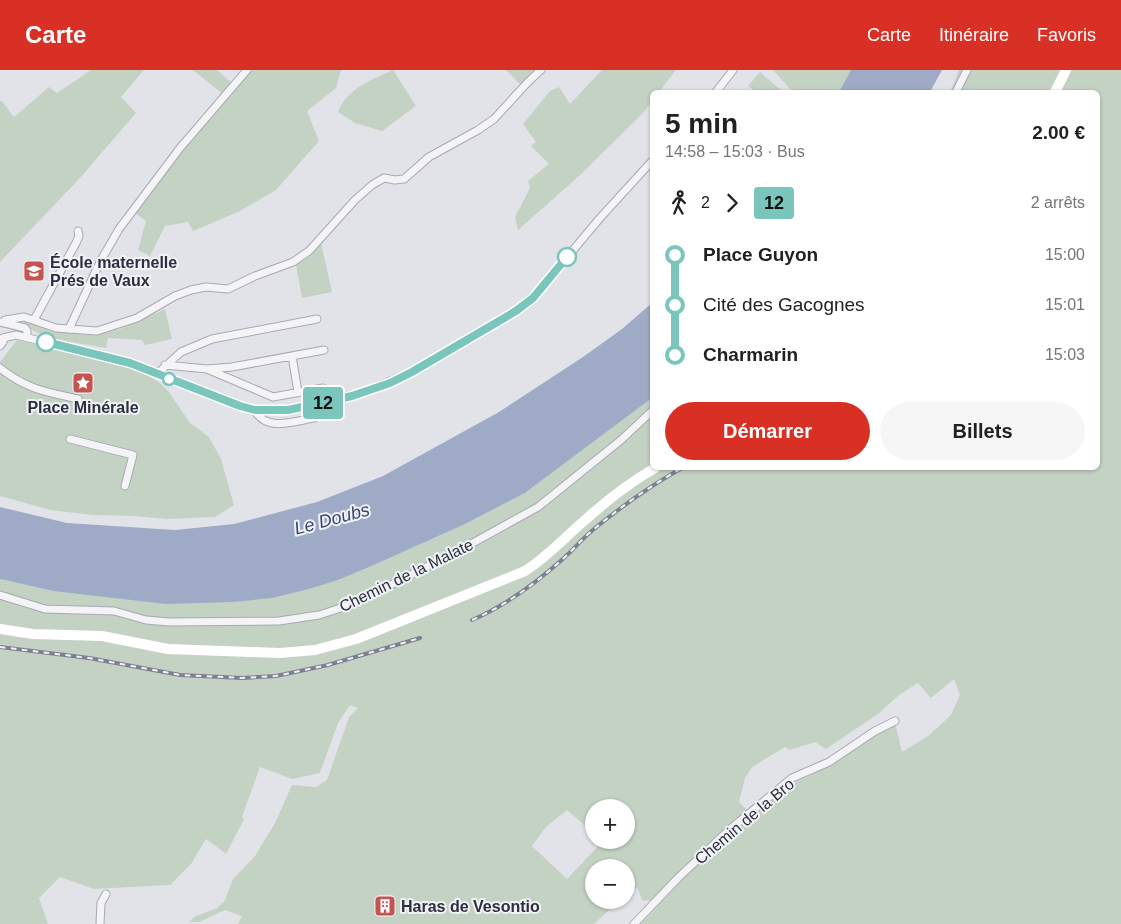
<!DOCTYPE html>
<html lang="fr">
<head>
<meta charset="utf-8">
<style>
	body { margin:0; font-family:Arial,sans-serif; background:#f6f6f6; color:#202124; height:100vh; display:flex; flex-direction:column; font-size:19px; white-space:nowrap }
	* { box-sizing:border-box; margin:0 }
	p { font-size:16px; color:#757577 }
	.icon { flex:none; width:28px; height:28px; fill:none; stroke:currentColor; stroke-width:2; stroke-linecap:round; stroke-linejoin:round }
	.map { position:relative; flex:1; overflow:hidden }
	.details { position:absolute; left:650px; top:20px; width:450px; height:380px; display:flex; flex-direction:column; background:#fff; border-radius:8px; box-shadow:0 1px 4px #0004 }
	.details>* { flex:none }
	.badge { padding:0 10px; border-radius:4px; font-size:18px; line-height:32px }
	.tools { position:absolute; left:585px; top:729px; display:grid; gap:10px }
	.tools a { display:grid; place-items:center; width:50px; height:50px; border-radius:50%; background:#fff; box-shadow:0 1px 4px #0004; font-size:25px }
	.map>.badge { position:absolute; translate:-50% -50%; box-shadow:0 0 0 2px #fff }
	.legs { display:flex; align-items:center; gap:8px; height:55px; padding:0 15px; font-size:16px }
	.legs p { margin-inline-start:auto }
	.summary { display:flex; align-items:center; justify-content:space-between; height:85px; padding:0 15px }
	h1 { font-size:28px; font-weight:800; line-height:38px }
	.cta { display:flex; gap:10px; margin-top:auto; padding:10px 15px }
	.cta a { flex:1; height:58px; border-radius:30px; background:#d93025; color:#fff; font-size:20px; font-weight:800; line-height:58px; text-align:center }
	.cta a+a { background:#f6f6f6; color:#202124 }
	ul { padding:0 15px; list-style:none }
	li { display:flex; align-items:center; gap:18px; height:50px; font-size:19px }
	li i { display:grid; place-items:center; width:8px; height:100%; margin:0 6px; background:currentColor }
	li i::after { content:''; width:12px; height:12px; margin:-6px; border:4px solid; border-radius:50%; background:#fff }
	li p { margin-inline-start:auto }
	li:first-child i { background:linear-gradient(#0000 50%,currentColor 0) }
	li:last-child i { background:linear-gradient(currentColor 50%,#0000 0) }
	header { display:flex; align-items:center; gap:30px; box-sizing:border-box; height:70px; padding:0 25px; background:#d93025; color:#fff }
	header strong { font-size:24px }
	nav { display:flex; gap:28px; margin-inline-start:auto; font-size:18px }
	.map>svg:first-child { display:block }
	.green { fill:#c4d2c3; fill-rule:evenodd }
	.water { fill:#9fabc6 }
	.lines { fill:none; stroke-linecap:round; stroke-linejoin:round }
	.street-casing { stroke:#a7a9b3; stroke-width:9 }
	.street { stroke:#f4f4f7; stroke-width:7 }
	.secondary { stroke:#fff; stroke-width:10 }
	.rail-casing { stroke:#7c8091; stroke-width:4 }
	.rail { stroke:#f1f2f6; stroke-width:2; stroke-dasharray:5.5; stroke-linecap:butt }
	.line-1-casing { stroke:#fff; stroke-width:11 }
	.line-1 { stroke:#7bc6bc; stroke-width:8 }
	.stop-1-dot { fill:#fff; stroke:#7bc6bc; stroke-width:2.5 }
	.labels { text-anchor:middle; stroke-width:4; stroke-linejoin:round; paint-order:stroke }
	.poi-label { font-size:16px; font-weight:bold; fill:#2b2f3f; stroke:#f1f2f6; text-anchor:start }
	.street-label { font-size:16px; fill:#2b2f3f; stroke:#f1f2f6 }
	.water-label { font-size:18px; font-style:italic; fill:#384771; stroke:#f1f2f6 }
</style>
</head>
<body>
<header>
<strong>Carte</strong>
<nav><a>Carte</a><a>Itinéraire</a><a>Favoris</a></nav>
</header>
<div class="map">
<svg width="1121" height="854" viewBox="0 0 1121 854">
	<rect width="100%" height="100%" fill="#e1e3e9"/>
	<path class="green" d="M91,0H144L121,27L136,43L79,109L0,192V31H2L14,47L49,17L57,23Z
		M193,0H217L234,15L248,0H341L336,18L307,41L319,71L276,120L240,141L193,161L188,152L165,156L150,186L138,180L146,151L135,143L225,26Z
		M393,0L416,36L382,61L355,53L338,42C346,19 373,9 393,0Z
		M506,0H536L520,14Z
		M602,0H676L659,22H652V31L643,43L579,106L518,160L515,147L530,118L528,111L549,94L531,76L536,72L523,54L550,21L559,17L570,34Z
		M773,0H851L839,22H793Z
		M959,0H1121V854H641L682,810L735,759L796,712L830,696L877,664L895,653L902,682L928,666L951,645L960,625L954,609L931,628L918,613L899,625L878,644L826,679L815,672L790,680L785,677L752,697L745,708L739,732L748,741L728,756L653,831L642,830L638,819L629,815L626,819V798H594V830H617L619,831L594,854H238L242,846L225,840L199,852H189L194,847L217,838L224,832L233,809L255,786L275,753L292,715L316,717L327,710L349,647L358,638L350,635L338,653L320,703L292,709L260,697L242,747L244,749L226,784L206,769L191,794L170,815L94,819L60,807L39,828L48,854H0V509L53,521L376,494L463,455L525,423L652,328V398H1098V22H950ZM594,738H626V770H602L603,771L567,809L532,776L546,757L567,740L594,763Z
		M760,2L783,22H756L748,16Z
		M321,173L332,222L302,228L296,195L309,187Z
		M165,239L172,269L145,275L142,270L108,268L106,278C86,274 54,271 36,262C31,260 30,257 23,254L24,251L50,261L90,265L120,259Z
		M17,270L124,296L149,306L160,313L169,322L190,353L209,367L221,389L234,435L215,447L168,449L134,446L92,445L50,440L0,426V292Z"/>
	<path class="water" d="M851,0H942L930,22H839Z
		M652,233V328L525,423L463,455L376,494L338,510L305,520L272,528L233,532L166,534L53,521L0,509V437L67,453L175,460L234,454L317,432L383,406L499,342L583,287L622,259Z"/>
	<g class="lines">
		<g class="street-casing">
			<path id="street" d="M716,22L733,0
				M956,22L967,0
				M34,250L76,173L79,166L78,161
				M0,252L25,258L27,261V268
				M4,253L5,250L24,247L56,258L97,261L137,248L175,226L191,220L206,217L228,219L255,206L293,192L309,181L355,130L372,115L384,108L395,110L404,109L429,87L478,60L494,49L528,12L541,0
				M69,259L100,192L119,159L180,78L247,0
				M3,268L16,265L130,293L240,336L255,341L288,340L321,333L367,321L412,302L516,241L533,228L600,148L652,91
				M0,276L3,272V268
				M292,286L298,322
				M165,295L207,299L232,297L324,280
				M0,298C26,319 46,322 78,329
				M207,299L273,327L323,318
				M157,304L181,282L212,269L317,249
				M255,341C267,362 294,351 314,348
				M70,369L133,385L125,416
				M0,525L45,539L114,541L146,550L169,552L279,551L319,545L353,534L460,480L538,437L621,370L652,341
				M100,854L101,833L106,824
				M634,854L679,807L728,761L792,708L829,692L875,661L895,651"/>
		</g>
		<use href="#street" class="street"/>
		<path class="secondary" d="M1055,22L1066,0
			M0,559L33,564L102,566L168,579L280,583L315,580L356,569L525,501C547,487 564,468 584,451C606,431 629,413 655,398"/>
		<g class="rail-casing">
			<path id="rail" d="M472,550C507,535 536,513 564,488C574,479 583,468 594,459C622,436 650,416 682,398
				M0,577L89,588L180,605L242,608L276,606L328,595L420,568"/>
		</g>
		<use href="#rail" class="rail"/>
	</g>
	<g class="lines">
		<g class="line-1-casing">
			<path id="line-1" d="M46,272L130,293L240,336L255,340H288L352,326L390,313L412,302L516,241L533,228L567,187"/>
		</g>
		<use href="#line-1" class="line-1"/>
	</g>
	<defs>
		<g id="school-square" transform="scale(1.125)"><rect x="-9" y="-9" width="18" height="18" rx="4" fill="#c5534f" stroke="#f1f2f6"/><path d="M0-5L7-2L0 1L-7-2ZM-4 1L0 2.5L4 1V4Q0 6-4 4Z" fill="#fff"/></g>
		<g id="sight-square" transform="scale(1.125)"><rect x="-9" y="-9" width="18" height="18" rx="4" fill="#c5534f" stroke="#f1f2f6"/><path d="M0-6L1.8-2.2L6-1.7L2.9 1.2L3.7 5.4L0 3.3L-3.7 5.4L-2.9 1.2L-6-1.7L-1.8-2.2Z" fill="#fff"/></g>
		<g id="building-square" transform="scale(1.125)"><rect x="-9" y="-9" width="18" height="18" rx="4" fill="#c5534f" stroke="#f1f2f6"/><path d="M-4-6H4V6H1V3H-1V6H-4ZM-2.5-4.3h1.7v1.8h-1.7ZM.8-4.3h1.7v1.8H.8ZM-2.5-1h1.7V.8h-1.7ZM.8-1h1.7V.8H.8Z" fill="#fff"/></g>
	</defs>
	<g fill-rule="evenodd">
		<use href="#school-square" x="34" y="201"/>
		<use href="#sight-square" x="83" y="313"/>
		<use href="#building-square" x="385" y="836"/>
	</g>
	<g class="stop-1-dot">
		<circle cx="567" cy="187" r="9"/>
		<circle cx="46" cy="272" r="9"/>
		<circle cx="169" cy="309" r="6"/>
	</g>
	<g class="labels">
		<g class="poi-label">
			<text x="50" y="198">École maternelle<tspan x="50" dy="18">Prés de Vaux</tspan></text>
			<text x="83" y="343" text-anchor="middle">Place Minérale</text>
			<text x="401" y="842">Haras de Vesontio</text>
		</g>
		<g class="street-label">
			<text transform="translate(406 505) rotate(-26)" y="6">Chemin de la Malate</text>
			<text transform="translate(744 751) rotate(-40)" y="6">Chemin de la Bro</text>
		</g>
		<g class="water-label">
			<text transform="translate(332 449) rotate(-15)" y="6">Le Doubs</text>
		</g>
	</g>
</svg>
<div class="tools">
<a>+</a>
<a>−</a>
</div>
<b class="badge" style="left:323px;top:333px;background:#7bc6bc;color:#111">12</b>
<section class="details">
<div class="summary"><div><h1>5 min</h1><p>14:58 – 15:03 · Bus</p></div><b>2.00 €</b></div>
<div class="legs"><svg class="icon" aria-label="walk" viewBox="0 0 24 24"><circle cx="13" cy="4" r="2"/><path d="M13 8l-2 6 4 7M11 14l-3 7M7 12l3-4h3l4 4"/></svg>2<svg class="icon" aria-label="forward" viewBox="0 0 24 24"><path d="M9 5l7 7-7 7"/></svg><b class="badge" style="background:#7bc6bc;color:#111">12</b><p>2 arrêts</p></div>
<ul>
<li><i style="color:#7bc6bc"></i><b>Place Guyon</b><p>15:00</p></li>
<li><i style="color:#7bc6bc"></i><span>Cité des Gacognes</span><p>15:01</p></li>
<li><i style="color:#7bc6bc"></i><b>Charmarin</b><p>15:03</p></li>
</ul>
<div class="cta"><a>Démarrer</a><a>Billets</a></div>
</section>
</div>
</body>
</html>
